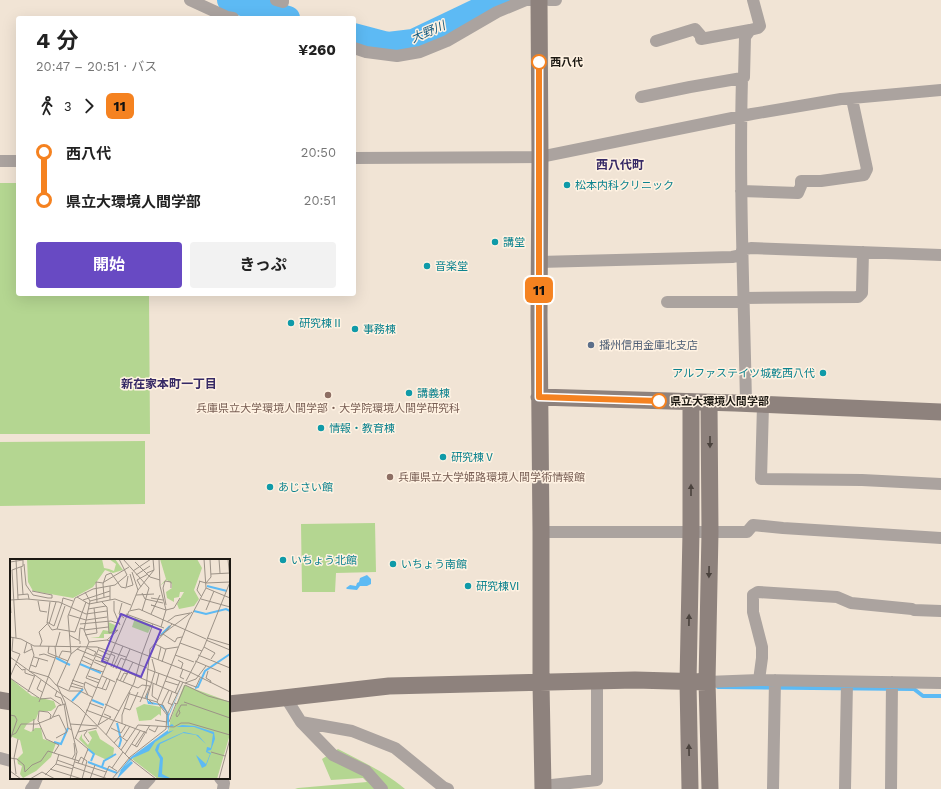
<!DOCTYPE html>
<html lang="ja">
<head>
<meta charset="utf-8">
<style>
	body { margin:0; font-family:"Work Sans","Noto Sans JP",sans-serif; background:#f2f2f2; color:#222; height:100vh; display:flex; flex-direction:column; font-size:15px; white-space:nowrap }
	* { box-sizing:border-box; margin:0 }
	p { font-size:13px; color:#767676 }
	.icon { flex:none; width:22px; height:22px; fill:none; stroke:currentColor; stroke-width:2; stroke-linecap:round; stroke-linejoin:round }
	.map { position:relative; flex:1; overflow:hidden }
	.details { position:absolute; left:16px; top:16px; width:340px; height:280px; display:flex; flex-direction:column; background:#fff; border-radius:4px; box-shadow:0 4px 16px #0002 }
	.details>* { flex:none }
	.badge { padding:0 8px; border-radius:6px; font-size:14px; line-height:26px }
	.map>.badge { position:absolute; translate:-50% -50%; box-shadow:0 0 0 2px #fff }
	.legs { display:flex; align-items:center; gap:6px; height:44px; padding:0 20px; font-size:13px }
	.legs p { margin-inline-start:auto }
	.summary { display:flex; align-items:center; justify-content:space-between; height:68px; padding:0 20px }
	h1 { font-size:22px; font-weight:700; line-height:30px }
	.action { display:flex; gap:8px; margin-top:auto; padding:8px 20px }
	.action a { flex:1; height:46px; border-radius:4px; background:#684ac3; color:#fff; font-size:16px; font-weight:700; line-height:46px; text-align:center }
	.action a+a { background:#f2f2f2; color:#222 }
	ul { padding:0 20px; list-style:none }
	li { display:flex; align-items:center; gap:14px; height:48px; font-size:15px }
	li i { display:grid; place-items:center; width:6px; height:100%; margin:0 5px; background:currentColor }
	li i::after { content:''; width:10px; height:10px; margin:-5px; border:3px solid; border-radius:50%; background:#fff }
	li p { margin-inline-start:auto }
	li:first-child i { background:linear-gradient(#0000 50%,currentColor 0) }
	li:last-child i { background:linear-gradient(currentColor 50%,#0000 0) }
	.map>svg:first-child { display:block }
	.green { fill:#b4d691 }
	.water { fill:#5dbaf4 }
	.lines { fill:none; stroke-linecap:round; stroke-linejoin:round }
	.stream { stroke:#5dbaf4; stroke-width:4 }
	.river { stroke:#5dbaf4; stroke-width:24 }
	.street { stroke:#aba39f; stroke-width:12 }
	.secondary { stroke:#8e827d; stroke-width:17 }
	.oneway { fill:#4a423d }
	.line-1-casing { stroke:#fff; stroke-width:9 }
	.line-1 { stroke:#f58220; stroke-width:6 }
	.stop-1-dot { fill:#fff; stroke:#f58220; stroke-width:2 }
	.culture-dot { fill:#0f9aa8; stroke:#fff2e2; stroke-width:1.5 }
	.service-dot { fill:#5c6f8a; stroke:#fff2e2; stroke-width:1.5 }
	.education-dot { fill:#8d6e63; stroke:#fff2e2; stroke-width:1.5 }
	.labels { text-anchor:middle; stroke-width:3; stroke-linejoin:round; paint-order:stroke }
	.stop-label { font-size:11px; font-weight:bold; fill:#1c1812; stroke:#fff2e2; text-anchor:start }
	.culture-label { font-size:11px; fill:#0d838f; stroke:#fff2e2; text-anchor:start }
	.service-label { font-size:11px; fill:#4e5e75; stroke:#fff2e2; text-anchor:start }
	.education-label { font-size:11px; fill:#785e54; stroke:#fff2e2 }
	.water-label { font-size:12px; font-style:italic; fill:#165b81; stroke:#fff2e2 }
	.neighbourhood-label { font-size:12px; font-weight:bold; fill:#372a66; stroke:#fff2e2 }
	.inset-river { fill:none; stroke:#5dbaf4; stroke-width:2 }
	.inset-road { fill:none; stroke:#9c9287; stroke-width:1 }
	.view { fill:#684ac3; fill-opacity:0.15; stroke:#684ac3; stroke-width:2 }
	.inset-edge { fill:none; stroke:#1c1812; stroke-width:2 }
</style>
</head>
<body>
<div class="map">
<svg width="941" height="789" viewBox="0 0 941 789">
	<rect width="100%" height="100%" fill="#f1e4d5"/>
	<path class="green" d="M0,183H18V294H149L150,434H0Z
		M145,441V504L0,506V442Z
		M375,523L376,572L336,573L335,592H302L301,524Z
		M338,749C361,761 385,772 405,789H295L298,788L367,782L363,778L331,780L322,759Z"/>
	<path class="water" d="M367,575L371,579V584L367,586H360L357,590L347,589L346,588L350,585L356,586L357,583L359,582L360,578Z"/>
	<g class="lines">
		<path class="stream" d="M718,687L914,689L923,696H941"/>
		<path class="river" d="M229,0L288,18
			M354,35L388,44L413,41L499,0"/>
		<path class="street" d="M190,0L227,17L233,18
			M276,0L283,2V0
			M549,0H556
			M656,41L695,29L701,36V39L750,30
			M354,48L366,52L397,56L420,52L447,41L497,12L526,0H531
			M641,97L690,87L742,78
			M354,158L540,157L752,114L841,99L941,90
			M0,161H18
			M741,191L798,193L801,186V181H821L864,175L867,169L852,99
			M742,250L751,248L941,255
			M539,262L732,257L742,255
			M744,298L858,297L862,293L863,252
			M667,302H744
			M746,404C744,295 739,187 742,78L744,77L745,37L750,30L758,28L760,26L753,0
			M763,405L761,479L862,480L941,484
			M541,532H747L753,525L783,528L941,538
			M759,680L762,658V647L753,612V595L758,592L837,597L851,603L912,609L914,610L941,611
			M707,682L759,680L941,683
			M286,698L301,722L352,731L395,748L443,787L448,789
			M301,722L333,755L366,771L382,789
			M0,758L11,761
			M220,778L224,783L223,789
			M543,786L597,780V681
			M31,789L34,785L37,778
			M140,789L150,778
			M773,789L775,680
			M845,789L847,682
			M891,789L892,682"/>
		<path class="secondary" d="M539,0L540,157L539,316L541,532V683L543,789
			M539,397L735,403L941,412
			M709,403L710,532L707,682L710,789
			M0,700L11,702
			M229,704L389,686L635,680L707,682
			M690,789L688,682L691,532V402"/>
	</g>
	<defs><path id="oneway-solid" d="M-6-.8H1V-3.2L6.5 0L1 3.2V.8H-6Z"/></defs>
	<g class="oneway">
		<use href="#oneway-solid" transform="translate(710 442) rotate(90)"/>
		<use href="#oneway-solid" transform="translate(691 490) rotate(-90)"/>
		<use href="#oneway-solid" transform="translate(709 572) rotate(91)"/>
		<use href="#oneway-solid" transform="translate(689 620) rotate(-89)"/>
		<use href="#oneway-solid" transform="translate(689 750) rotate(-91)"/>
	</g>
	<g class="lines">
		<g class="line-1-casing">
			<path id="line-1" d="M539,62C540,174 538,286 539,397L659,401"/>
		</g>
		<use href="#line-1" class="line-1"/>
	</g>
	<g class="stop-1-dot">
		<circle cx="539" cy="62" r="7"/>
		<circle cx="659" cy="401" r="7"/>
	</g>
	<g class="culture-dot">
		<circle cx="567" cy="185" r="4"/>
		<circle cx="495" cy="242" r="4"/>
		<circle cx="427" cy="266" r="4"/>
		<circle cx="291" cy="323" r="4"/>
		<circle cx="355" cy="329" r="4"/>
		<circle cx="823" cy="373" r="4"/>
		<circle cx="409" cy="393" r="4"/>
		<circle cx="321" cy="428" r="4"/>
		<circle cx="443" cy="457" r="4"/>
		<circle cx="270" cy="487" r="4"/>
		<circle cx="283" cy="560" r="4"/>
		<circle cx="393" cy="564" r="4"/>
		<circle cx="468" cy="586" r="4"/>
	</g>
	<circle class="service-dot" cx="591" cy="345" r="4"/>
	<g class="education-dot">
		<circle cx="328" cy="395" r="4"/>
		<circle cx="390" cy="477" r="4"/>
	</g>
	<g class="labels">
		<g class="stop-label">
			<text x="550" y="66">西八代</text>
			<text x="670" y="405">県立大環境人間学部</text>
		</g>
		<g class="culture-label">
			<text x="575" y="189">松本内科クリニック</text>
			<text x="503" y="246">講堂</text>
			<text x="435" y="270">音楽堂</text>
			<text x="299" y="327">研究棟Ⅱ</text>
			<text x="363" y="333">事務棟</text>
			<text x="815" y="377" text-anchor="end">アルファステイツ城乾西八代</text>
			<text x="417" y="397">講義棟</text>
			<text x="329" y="432">情報・教育棟</text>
			<text x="451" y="461">研究棟Ⅴ</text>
			<text x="278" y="491">あじさい館</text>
			<text x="291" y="564">いちょう北館</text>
			<text x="401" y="568">いちょう南館</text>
			<text x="476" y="590">研究棟Ⅵ</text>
		</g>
		<g class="service-label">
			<text x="599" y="349">播州信用金庫北支店</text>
		</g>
		<g class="education-label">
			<text x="328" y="412">兵庫県立大学環境人間学部・大学院環境人間学研究科</text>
			<text x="398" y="481" text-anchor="start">兵庫県立大学姫路環境人間学術情報館</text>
		</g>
		<g class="water-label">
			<text transform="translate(428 32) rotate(-23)" y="4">大野川</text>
		</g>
		<g class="neighbourhood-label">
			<text x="620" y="169">西八代町</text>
			<text x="169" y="388">新在家本町一丁目</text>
		</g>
	</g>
	<g transform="translate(10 559)">
		<rect width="220" height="220" fill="#f1e4d5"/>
		<path d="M17,0H92L94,9L99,10L104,12L106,5L99,0H105L113,11L103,14L95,11L83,28L63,39L23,32L18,23ZM150,0H187L192,9L184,31L189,40L184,47L169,50L167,45L174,33H170L169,38L164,39V43L157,39L156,33L162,29V25L157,21L150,27L156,20ZM125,59L142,66L138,74L122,68ZM98,63L105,66L106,71L103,75H94V79H80L89,78L93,71L99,72ZM0,119L22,137L44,142L46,148L41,152H29L26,160L17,165L14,170L21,173L25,169H31L33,180L46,184L41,198L26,212L13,219L10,215L12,207L8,205L7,200L13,194L10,181L0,177ZM174,126L220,143V175L207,220H148L122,200L159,172L160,162ZM134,145L151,148V157L149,155L141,161L129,162L126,149ZM86,171L90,180L104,189L103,198L97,201L84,195L69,180L72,175V179L78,186L82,179L78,173Z" fill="#b4d691"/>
		<path d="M173,124L159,157V167L162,165L164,167L159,168L158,173L164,171L145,183L139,192L123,199L114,208L121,202L123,204L107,220L111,211L103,220L121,198L158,171L156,153L150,146L138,145L136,138L138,133V142L153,146L159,155ZM172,166L185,167L204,173L205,180L201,191L197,192L201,194L196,207L192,209L186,196L196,205L200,195L196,193L197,188L201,189L203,175L184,168H166ZM174,173L188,176L196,185L186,176L173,174L150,185L148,192L153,199L152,215L162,220L148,218L150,200L145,191L147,186L149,184Z" fill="#5dbaf4"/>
		<path class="inset-river" d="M197,27L217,32M184,52L196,55L216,50L220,52M151,76L160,67M46,99L60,106M70,105L91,114M185,129L188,128L195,112L220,95M82,141L94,146M62,142L73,130M107,164L111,181L109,188M44,183L51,185L58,169M78,190L84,195L81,202M78,203L107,214M92,208L94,202L106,195"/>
		<path class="inset-road" d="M6,0L8,40M113,0L139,29L132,52M149,0L150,27L156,51M209,0L210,14M218,0L220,21M0,3L13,1M125,3L140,18L150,21M14,5L16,26L23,36L38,39H42V36M11,8L13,35M123,12L141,0M122,13L128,31M137,14L144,11L143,0M201,15L220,14M126,16L140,7M189,22L196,24L220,23M190,22L187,31L191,37M94,23L119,8M196,24L201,18L200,0M117,28L123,26L120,15M131,28L127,21L138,15M196,29L220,39M22,32L42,36M75,33L80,42L74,71L79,83M132,34L135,40L153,44M8,36L18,35L19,40M126,36L144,35M67,38L79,45M94,38L93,25L96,16L101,14L111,28L116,29L118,17M141,39L153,41M191,40L220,48M0,41L17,40L49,43L76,55L97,52M0,41L1,54M73,41L100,32M100,41V27M28,42L30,52L37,53M80,42L100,37M104,42V52L110,66M40,43L37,64L42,71L47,70M92,43L97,48L99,74L108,71M52,44L53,39L63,42M87,44L86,23L93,24M112,44L109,55L114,59M79,45L105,40L121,46M156,46L153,29L155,22L161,23V29M145,47L141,46L156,51M78,50L96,47M120,51L128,31L144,11M196,51L204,32M116,55L154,69M141,55L150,36M59,56L76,61L97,58M37,63L44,67L52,44M157,63L165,57L180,54M39,65L46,43M70,65L101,62L110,65M151,68L156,51L164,49L170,39M47,70L65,73L76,43M47,70L55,47M74,71L98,68M153,75L165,83L167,79L172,78M59,76L70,82V85M75,76L87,74L84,49M150,77L182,53M0,78L11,80L24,87L87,88L116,98M6,79L2,11L13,7V0M197,79L220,86M69,81L70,69L74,70M97,81L108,71M148,81L145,85L155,90L168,88M196,81L220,91M17,83L14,94L22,90M170,84L192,92M30,87L32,82L29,73L37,65M39,87L38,94L58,102M46,87L50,73M194,88L205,94L201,100M67,90L84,97L86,93L77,89M89,91L100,96M61,95L71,87M87,95L99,100M29,96L34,95L45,99M165,96L184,103M188,96L220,109M73,97L84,102M86,97L98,102M0,98L69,148L119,199L146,220M24,98L38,102M49,98L52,92L61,93M115,100L137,109M142,100L145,112L137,139L143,145M71,101L82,106M85,101L97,105M148,101L151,88M168,101L173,104L171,110M185,102L211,113M84,103L95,108M152,103L156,90M6,105L12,111L16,110M21,106L26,108L29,99M101,108L105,97L101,95M81,109L93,113M103,109L113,87M106,110L111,99L115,101M110,110L168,135M137,110L175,124L186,120L196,107M173,110L170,118L174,120M15,111V114L24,117M19,111L24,96L21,86M19,112L39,118L46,126L59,132H70L82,138M198,112L196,119L201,122L200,124M78,117L90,121M92,117L105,123M0,118L10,95L2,92L3,78M0,119L29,139M106,120L128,129L132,126L140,127M31,121L27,130L32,133M62,121L74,125M110,122L114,114L118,115M155,122L168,126M176,122L194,88L220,23M113,123L123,103M61,124L73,128M89,124L76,119L89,89M175,124L186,128L190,119M143,125L142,137L148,141M146,126L149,114M60,127L73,130M87,128L96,131L100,121M92,130L97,119M59,131L79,83L97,81L180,113L220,133M47,132L45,137L51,139L53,145M18,133L25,116M162,133L158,144L163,146M165,134L170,122M120,135L147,143M78,136L74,128L75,123L87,129M135,139L140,127M30,140L41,139L51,146M29,143L46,97L45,87M130,143L136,129L140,90L162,65M174,143L220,159M79,144L93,149M164,144L167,145L175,126L198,137L220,143M54,145L58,169L62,171M95,145L109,152M148,145L153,146L157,154M152,145L159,131M114,149L120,151L128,133M76,151L137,174M169,151L170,154L167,158L166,156L171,146H177M0,156L5,157L7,161L0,181M157,156L173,123M43,158L49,156L57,173L46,179M145,161L157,163M159,163L166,145M29,164L36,180L49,186L44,194L69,202M30,164L28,162L29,152L38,153L41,156L40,160M60,165L88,167M112,165V156L120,133M88,166L120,90M88,166L101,158L94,155M101,169L111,174L116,166M139,170L145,173L148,167M23,172L24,160M77,172L74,176L79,183M68,173L87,169M2,176L6,174L11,165H27L42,159L48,147L55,145M96,176L124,124L132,95L143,65M113,178L120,167M65,179L78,190L72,205M65,180L119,52L129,50L196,80M104,184L110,177L117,182M122,185L127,188L140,166M125,187L135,172M111,191L128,166L164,168L171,164H179L220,176M201,193L215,197M115,195L130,172M0,199L7,200L14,206L15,213L22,206L31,202L38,192L44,194M62,200L65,195L64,184M47,201L64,207M65,203L96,213M68,204L71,198L77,202L72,220M46,205L63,210M63,208L98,220M102,209L113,193M40,210L72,220M0,212L11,220M6,215L4,199L8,180M35,216L46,205L49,195M94,218L99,207L107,212M20,220L32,213L45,220M60,220L67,193L55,143L47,126L61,95L58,57L65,39L83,30L105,26L117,16L109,0M80,220L85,206M102,220L120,198L156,170L157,156L147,143L179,61L196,29L194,0M209,220L220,180"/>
		<path class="view" d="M111,55L151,71L131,118L92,102Z"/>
		<rect width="220" height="220" class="inset-edge"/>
	</g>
</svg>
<b class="badge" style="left:539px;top:290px;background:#f58220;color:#111">11</b>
<section class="details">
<div class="summary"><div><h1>4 分</h1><p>20:47 – 20:51 · バス</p></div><b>¥260</b></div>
<div class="legs"><svg class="icon" aria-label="walk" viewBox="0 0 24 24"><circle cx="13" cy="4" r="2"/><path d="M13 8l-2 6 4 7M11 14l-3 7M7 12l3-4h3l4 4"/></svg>3<svg class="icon" aria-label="forward" viewBox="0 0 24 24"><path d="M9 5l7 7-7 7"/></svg><b class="badge" style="background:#f58220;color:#111">11</b></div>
<ul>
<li><i style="color:#f58220"></i><b>西八代</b><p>20:50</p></li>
<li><i style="color:#f58220"></i><b>県立大環境人間学部</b><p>20:51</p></li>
</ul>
<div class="action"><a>開始</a><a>きっぷ</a></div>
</section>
</div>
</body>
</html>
